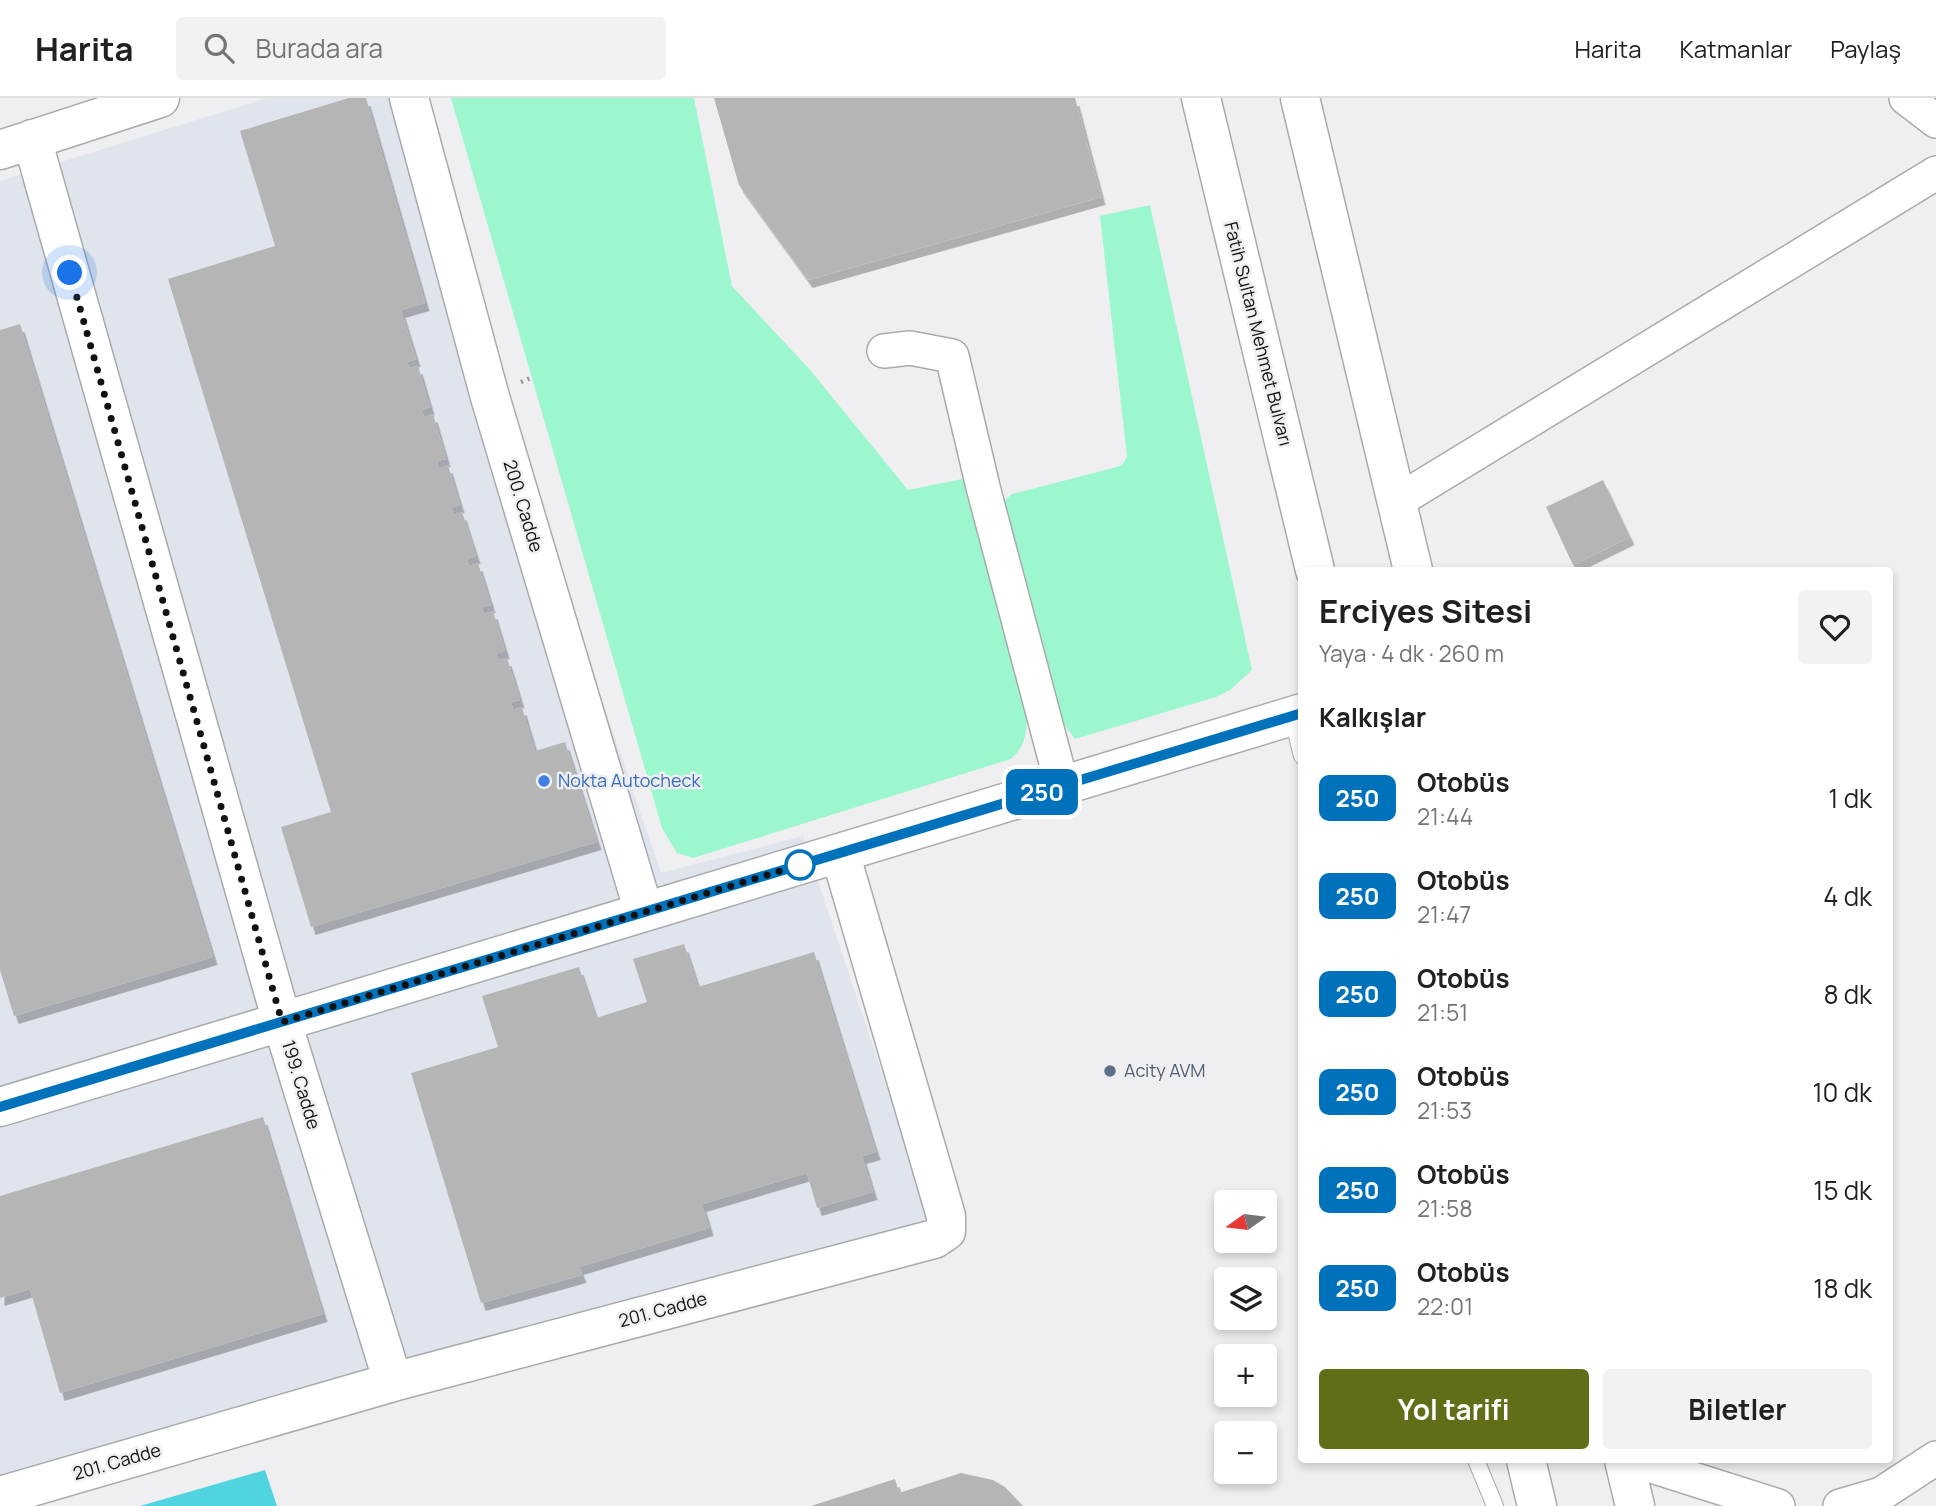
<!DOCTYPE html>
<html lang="tr">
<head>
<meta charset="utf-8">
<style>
	body { margin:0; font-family:Manrope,sans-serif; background:#f2f2f2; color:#202124; height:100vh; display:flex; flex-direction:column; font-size:26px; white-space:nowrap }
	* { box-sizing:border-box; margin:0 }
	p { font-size:23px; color:#757577 }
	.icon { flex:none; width:38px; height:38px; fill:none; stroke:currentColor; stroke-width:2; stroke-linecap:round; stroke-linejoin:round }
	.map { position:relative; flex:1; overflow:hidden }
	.drawer { position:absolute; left:1298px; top:469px; width:595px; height:896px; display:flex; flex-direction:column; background:#fff; border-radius:7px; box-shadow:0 4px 10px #0003 }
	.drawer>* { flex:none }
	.badge { padding:0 14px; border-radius:10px; font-size:24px; line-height:46px }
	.needle { width:46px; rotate:256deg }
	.tools { position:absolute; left:1214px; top:1092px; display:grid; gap:14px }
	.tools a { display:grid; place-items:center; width:63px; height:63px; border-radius:7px; background:#fff; box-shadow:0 4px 10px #0003; font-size:35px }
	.you { position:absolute; width:35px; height:35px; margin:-18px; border:5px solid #fff; border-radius:50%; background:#1a73e8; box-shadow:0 0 0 10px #1a73e833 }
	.map>.badge { position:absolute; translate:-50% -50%; box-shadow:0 0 0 4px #fff }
	h2 { padding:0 21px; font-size:26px; line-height:63px }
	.round { display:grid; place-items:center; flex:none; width:74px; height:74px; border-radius:7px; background:#f2f2f2 }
	.summary { display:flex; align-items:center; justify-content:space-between; height:119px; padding:0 21px }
	h1 { font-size:33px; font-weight:700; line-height:52px }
	.primary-button { display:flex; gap:14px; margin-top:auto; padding:14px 21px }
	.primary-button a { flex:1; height:80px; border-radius:7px; background:#616e17; color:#fff; font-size:28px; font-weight:700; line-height:80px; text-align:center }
	.primary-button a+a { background:#f2f2f2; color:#202124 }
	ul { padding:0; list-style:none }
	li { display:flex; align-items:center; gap:21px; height:98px; padding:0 21px }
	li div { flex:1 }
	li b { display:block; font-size:26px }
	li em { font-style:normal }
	li .badge { min-width:77px; font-weight:700; text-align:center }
	header { display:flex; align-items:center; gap:42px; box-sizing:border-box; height:98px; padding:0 35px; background:#fff; border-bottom:2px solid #e0e0e0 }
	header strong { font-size:33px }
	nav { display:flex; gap:38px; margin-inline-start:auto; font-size:24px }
	.search { width:490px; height:63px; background:#f2f2f2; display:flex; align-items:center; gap:18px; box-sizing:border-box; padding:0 24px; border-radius:7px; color:#757577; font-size:26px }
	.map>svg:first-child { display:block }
	.built { fill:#e0e4ed }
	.green { fill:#9cf7cf }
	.water { fill:#50d4e0 }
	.building { fill:#b5b5b6; filter:url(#shadow) }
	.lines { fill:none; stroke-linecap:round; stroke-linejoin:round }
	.lane-casing { stroke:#a9aaac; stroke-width:18 }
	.street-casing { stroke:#a9aaac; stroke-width:36 }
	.secondary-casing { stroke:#a9aaac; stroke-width:41 }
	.highway-casing { stroke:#a9aaac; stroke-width:41 }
	.path { stroke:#949496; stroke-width:4.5; stroke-dasharray:2 5; stroke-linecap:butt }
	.lane { stroke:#fff; stroke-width:16 }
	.street { stroke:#fff; stroke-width:33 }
	.secondary { stroke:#fff; stroke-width:38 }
	.highway { stroke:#fff; stroke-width:38 }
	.line-casing { stroke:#fff; stroke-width:16 }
	.line { stroke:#0072bc; stroke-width:10 }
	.walk { stroke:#111112; stroke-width:7; stroke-dasharray:0 12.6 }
	.shop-dot { fill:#3f7fe0; stroke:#efeff1; stroke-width:2.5 }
	.stop-dot { fill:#fff; stroke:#0072bc; stroke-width:3.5 }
	.service-dot { fill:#5c6f8a; stroke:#efeff1; stroke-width:2.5 }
	.labels { text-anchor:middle; stroke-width:5; stroke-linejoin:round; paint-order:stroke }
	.street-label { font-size:18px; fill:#111112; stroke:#efeff1 }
	.shop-label { font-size:18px; fill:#366cbe; stroke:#efeff1; text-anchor:start }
	.service-label { font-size:18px; fill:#4e5e75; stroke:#efeff1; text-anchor:start }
</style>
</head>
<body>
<header>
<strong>Harita</strong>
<div class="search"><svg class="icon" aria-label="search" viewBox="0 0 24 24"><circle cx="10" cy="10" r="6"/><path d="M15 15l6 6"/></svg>Burada ara</div>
<nav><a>Harita</a><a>Katmanlar</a><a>Paylaş</a></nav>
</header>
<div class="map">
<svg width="1936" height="1408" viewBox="0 0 1936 1408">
	<defs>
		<filter id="shadow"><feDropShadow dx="4.5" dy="8" stdDeviation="0" flood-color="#0004"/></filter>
	</defs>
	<rect width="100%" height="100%" fill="#efeff1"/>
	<path class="built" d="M267,0H397L661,775L803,738L933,1128L0,1382V83Z"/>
	<path class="green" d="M451,0H694L732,188L811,273L908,392L967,380L1026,615C1028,633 1025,649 1011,661L693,760L677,755L662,730Z
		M1150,107L1252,572L1230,592L1216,599L1075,641L1063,625L1004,410L1005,402L1012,396L1113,370L1122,367L1127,359L1100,118Z"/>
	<path class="water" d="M265,1372L277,1408H140Z"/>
	<path class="building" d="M349,0H366L425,205L401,212L416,261L407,264L409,270L418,268L430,309L422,312L424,319L433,316L446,361L437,363L439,370L448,367L460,407L451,410L454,417L462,414L476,458L467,461L469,468L478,465L491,507L482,509L484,516L493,513L505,553L496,556L498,562L507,560L520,602L511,604L513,612L522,609L535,653L565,644L597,744L311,829L281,729L331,714L168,181L275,148L240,33Z
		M714,0H1075L1101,99L808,182L739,87Z
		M20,226L213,859L14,918L0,872V232Z
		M1603,382L1630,439L1573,467L1546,409Z
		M684,846L698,889L814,854L876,1054L862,1058L873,1094L817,1110L807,1075L702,1106L709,1130L579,1169L582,1177L481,1205L411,975L498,949L482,898L579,869L596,920L647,904L633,861Z
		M263,1019L323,1216L60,1295L30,1191L0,1200V1098Z
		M961,1375L993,1382L1005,1389L1023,1408H811L895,1381L899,1395Z"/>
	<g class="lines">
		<g class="lane-casing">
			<path id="lane" d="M1292,618L1302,658
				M1476,1362L1495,1408"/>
		</g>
		<g class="street-casing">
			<path id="street" d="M1906,0L1936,23
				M884,253L910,250L952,258L983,389L1062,687
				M1396,404L1936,75
				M1633,1362L1778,1408
				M1840,1408L1881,1396
				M1870,1408L1881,1396L1936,1360"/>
		</g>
		<g class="secondary-casing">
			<path id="secondary" d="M409,0L490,299L644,814
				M32,41L282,924L393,1284
				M0,52L160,0
				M0,1009L1302,615
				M0,1398L393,1284L934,1141L946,1133V1118L840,755"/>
		</g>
		<g class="highway-casing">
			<path id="highway" d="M1201,0L1315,472
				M1300,0L1413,472
				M1526,1362L1537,1408
				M1624,1362L1635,1408"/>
		</g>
		<path class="path" d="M521,284L533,279"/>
		<use href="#lane" class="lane"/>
		<use href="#street" class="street"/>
		<use href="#secondary" class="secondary"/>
		<use href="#highway" class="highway"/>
	</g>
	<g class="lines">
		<g class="line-casing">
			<path id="line" d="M0,1009L1302,615"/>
		</g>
		<use href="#line" class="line"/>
		<path class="walk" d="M70,175L282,924L800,767"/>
	</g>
	<circle class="shop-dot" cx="544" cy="683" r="7"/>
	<circle class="stop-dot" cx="800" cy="767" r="14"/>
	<circle class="service-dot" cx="1110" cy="973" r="7"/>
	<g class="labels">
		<g class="street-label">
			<text transform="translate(1258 236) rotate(76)" y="6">Fatih Sultan Mehmet Bulvarı</text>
			<text transform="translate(523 408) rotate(73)" y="6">200. Cadde</text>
			<text transform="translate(301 987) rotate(73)" y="6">199. Cadde</text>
			<text transform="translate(663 1212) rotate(-15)" y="6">201. Cadde</text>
			<text transform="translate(117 1364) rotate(-16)" y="6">201. Cadde</text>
		</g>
		<g class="shop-label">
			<text x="558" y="689">Nokta Autocheck</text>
		</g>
		<g class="service-label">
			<text x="1124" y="979">Acity AVM</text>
		</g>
	</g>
</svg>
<div class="tools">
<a><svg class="needle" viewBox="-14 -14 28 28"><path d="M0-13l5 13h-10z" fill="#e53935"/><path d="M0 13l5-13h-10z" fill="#757577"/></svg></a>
<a><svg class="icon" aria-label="layers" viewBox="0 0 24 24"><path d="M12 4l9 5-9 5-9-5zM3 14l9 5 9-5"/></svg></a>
<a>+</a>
<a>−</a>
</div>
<div class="you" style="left:70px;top:175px"></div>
<b class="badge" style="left:1042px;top:694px;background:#0072bc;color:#fff">250</b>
<section class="drawer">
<div class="summary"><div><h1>Erciyes Sitesi</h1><p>Yaya · 4 dk · 260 m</p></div><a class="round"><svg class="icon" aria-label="heart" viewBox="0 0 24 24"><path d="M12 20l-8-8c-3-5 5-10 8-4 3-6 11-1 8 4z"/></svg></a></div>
<h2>Kalkışlar</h2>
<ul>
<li><span class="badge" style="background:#0072bc;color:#fff">250</span><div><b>Otobüs</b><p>21:44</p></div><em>1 dk</em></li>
<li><span class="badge" style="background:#0072bc;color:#fff">250</span><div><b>Otobüs</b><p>21:47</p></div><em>4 dk</em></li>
<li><span class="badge" style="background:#0072bc;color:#fff">250</span><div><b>Otobüs</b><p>21:51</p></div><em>8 dk</em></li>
<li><span class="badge" style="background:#0072bc;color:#fff">250</span><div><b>Otobüs</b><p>21:53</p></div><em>10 dk</em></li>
<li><span class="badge" style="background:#0072bc;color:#fff">250</span><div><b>Otobüs</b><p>21:58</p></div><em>15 dk</em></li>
<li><span class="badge" style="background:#0072bc;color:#fff">250</span><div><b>Otobüs</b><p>22:01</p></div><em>18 dk</em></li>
</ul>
<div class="primary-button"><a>Yol tarifi</a><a>Biletler</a></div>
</section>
</div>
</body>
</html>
